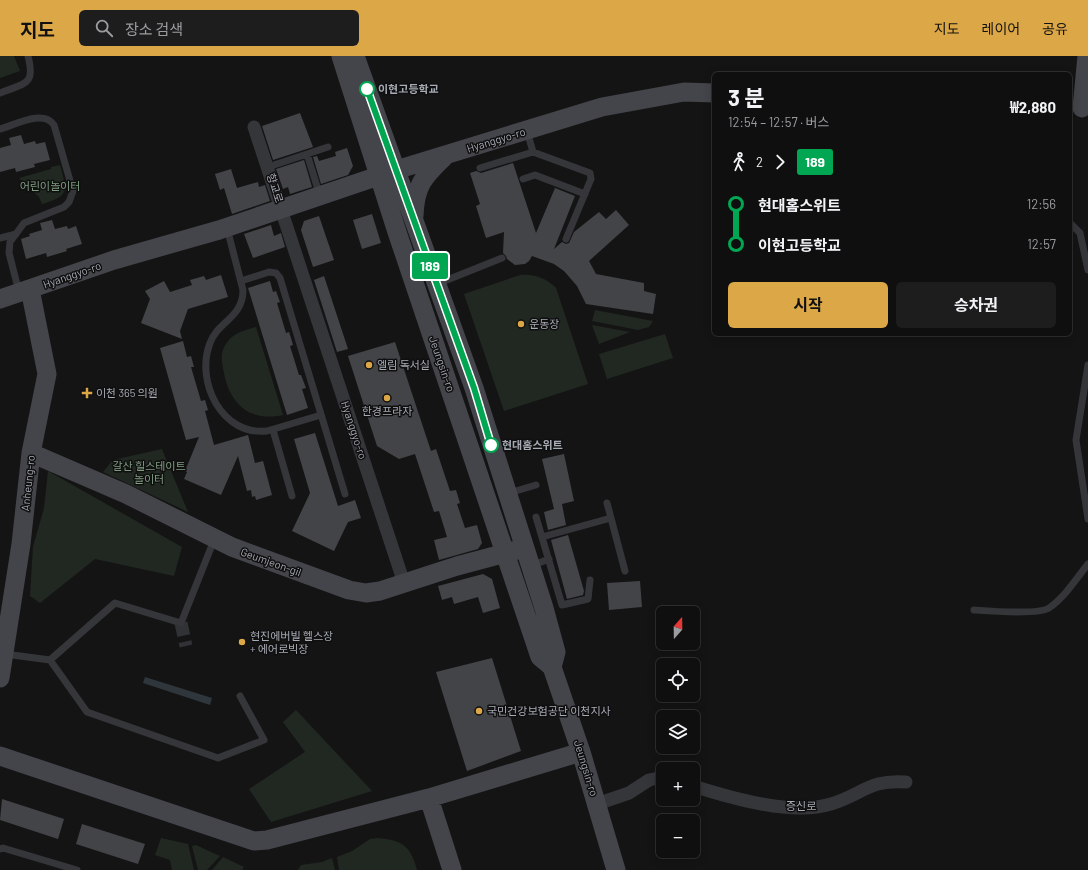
<!DOCTYPE html>
<html lang="ko">
<head>
<meta charset="utf-8">
<style>
	body { margin:0; font-family:Barlow,"Noto Sans KR",sans-serif; background:#1d1d1e; color:#f1f3f6; height:100vh; display:flex; flex-direction:column; font-size:15px; white-space:nowrap }
	* { box-sizing:border-box; margin:0 }
	p { font-size:13px; color:#9b9c9f }
	.icon { flex:none; width:22px; height:22px; fill:none; stroke:currentColor; stroke-width:2; stroke-linecap:round; stroke-linejoin:round }
	.map { position:relative; flex:1; overflow:hidden }
	.sheet { position:absolute; left:712px; top:16px; width:360px; height:264px; display:flex; flex-direction:column; background:#0f0f10; border-radius:6px; box-shadow:0 2px 10px #0003,0 0 0 1px #2f2f30 }
	.sheet>* { flex:none }
	.badge { padding:0 8px; border-radius:3px; font-size:14px; line-height:26px }
	.needle { width:26px; rotate:20deg }
	.tools { position:absolute; left:656px; top:550px; display:grid; gap:8px }
	.tools a { display:grid; place-items:center; width:44px; height:44px; border-radius:6px; background:#0f0f10; box-shadow:0 2px 10px #0003,0 0 0 1px #2f2f30; font-size:20px }
	.map>.badge { position:absolute; translate:-50% -50%; box-shadow:0 0 0 2px #fff }
	.legs { display:flex; align-items:center; gap:6px; height:44px; padding:0 16px; font-size:13px }
	.legs p { margin-inline-start:auto }
	.head { display:flex; align-items:center; justify-content:space-between; height:68px; padding:0 16px }
	h1 { font-size:22px; font-weight:700; line-height:30px }
	.cta { display:flex; gap:8px; margin-top:auto; padding:8px 16px }
	.cta a { flex:1; height:46px; border-radius:6px; background:#dca746; color:#111; font-size:16px; font-weight:700; line-height:46px; text-align:center }
	.cta a+a { background:#1d1d1e; color:#f1f3f6 }
	ul { padding:0 16px; list-style:none }
	li { display:flex; align-items:center; gap:14px; height:40px; font-size:15px }
	li i { display:grid; place-items:center; width:6px; height:100%; margin:0 5px; background:currentColor }
	li i::after { content:''; width:10px; height:10px; margin:-5px; border:3px solid; border-radius:50%; background:#0f0f10 }
	li p { margin-inline-start:auto }
	li:first-child i { background:linear-gradient(#0000 50%,currentColor 0) }
	li:last-child i { background:linear-gradient(currentColor 50%,#0000 0) }
	header { display:flex; align-items:center; gap:24px; box-sizing:border-box; height:56px; padding:0 20px; background:#dca746; color:#111 }
	header strong { font-size:19px }
	nav { display:flex; gap:22px; margin-inline-start:auto; font-size:14px }
	.search { width:280px; height:36px; background:#1d1d1e; display:flex; align-items:center; gap:10px; box-sizing:border-box; padding:0 14px; border-radius:6px; color:#9b9c9f; font-size:15px }
	.map>svg:first-child { display:block }
	.green { fill:#212821 }
	.water { fill:#2f373d }
	.building { fill:#434448 }
	.lines { fill:none; stroke-linecap:round; stroke-linejoin:round }
	.street-tunnel { stroke:#313235; stroke-width:13; stroke-dasharray:13 6; stroke-linecap:butt }
	.lane { stroke:#35363a; stroke-width:7 }
	.street { stroke:#35363a; stroke-width:13 }
	.secondary { stroke:#44454a; stroke-width:19 }
	.line-1-casing { stroke:#fff; stroke-width:9 }
	.line-1 { stroke:#00a651; stroke-width:6 }
	.stop-1-dot { fill:#fff; stroke:#00a651; stroke-width:2 }
	.poi-dot { fill:#dca746; stroke:#0f0f10; stroke-width:1.5 }
	.labels { text-anchor:middle; stroke-width:3; stroke-linejoin:round; paint-order:stroke }
	.stop-label { font-size:11px; font-weight:bold; fill:#a7abb4; stroke:#0f0f10; text-anchor:start }
	.street-label { font-size:11px; fill:#a7abb4; stroke:#0f0f10 }
	.park-label { font-size:11px; fill:#809d82; stroke:#0f0f10 }
	.poi-label { font-size:11px; fill:#a7abb4; stroke:#0f0f10; text-anchor:start }
</style>
</head>
<body>
<header>
<strong>지도</strong>
<div class="search"><svg class="icon" aria-label="search" viewBox="0 0 24 24"><circle cx="10" cy="10" r="6"/><path d="M15 15l6 6"/></svg>장소 검색</div>
<nav><a>지도</a><a>레이어</a><a>공유</a></nav>
</header>
<div class="map">
<svg width="1088" height="814" viewBox="0 0 1088 814">
	<rect width="100%" height="100%" fill="#141415"/>
	<path class="green" d="M0,0H14L20,15L0,22Z
		M60,109C67,135 70,140 42,148L39,141L19,122L51,113V111Z
		M520,219C534,218 546,222 556,232L588,328L504,355L464,238Z
		M595,254L653,265L649,271L638,274L592,265Z
		M592,269L630,276L599,288Z
		M256,271L283,359C249,366 230,348 224,317C221,304 220,295 228,285C235,276 246,274 256,271Z
		M665,278L673,302L607,323L599,298Z
		M162,393L164,398L188,456L103,416L113,404Z
		M48,415L182,491L174,520L95,503L40,547L30,540L33,491L44,452Z
		M296,654L372,735L271,766L249,733L305,696L283,666Z
		M161,782L188,788L194,814H172L170,804L155,799Z
		M378,782C402,784 411,790 417,814H339L337,801L352,795L370,783Z
		M196,789L220,800L207,814H198L192,790Z
		M223,801L244,811L242,814H212Z
		M332,802L335,814H298L301,809L322,806Z"/>
	<path class="water" d="M145,621L212,642L210,649L143,627Z"/>
	<path class="building" d="M300,57L313,91L273,104L262,70Z
		M21,79L24,88L35,85L36,88L45,86L50,104L34,108L35,111L16,116L15,112L0,116V92L11,89L9,82Z
		M347,92L353,110L348,119L321,128L313,101L317,100L319,105L336,100L335,96Z
		M304,104L312,131L290,138L288,131L283,133L276,113Z
		M513,107L536,177L555,132L575,140L554,193L562,186L566,188L569,187L574,176L599,156L606,163L616,154L629,169L589,205L596,218L644,227V235L656,238L653,258L586,248L577,230L564,215L554,208L532,200L529,205L525,208L515,209L507,203L506,200L503,197L504,176L486,182L476,150L480,148L470,117L476,115L481,117Z
		M231,113L237,132L258,126L259,131L265,129L270,145L232,158L224,132L220,134L215,118Z
		M372,158L381,187L362,193L353,164Z
		M319,160L334,204L313,211L301,174L304,165Z
		M52,164L55,173L67,170L68,173L76,170L82,188L66,193L67,195L47,201L46,197L26,203L21,183L30,180L29,178L42,174L40,167Z
		M271,169L274,180L281,177L285,191L253,202L244,178Z
		M221,219L228,241L188,253L180,275L182,283L141,267L150,243L145,235L164,225L170,236L192,229L190,224L204,220L206,224Z
		M324,220L348,293L337,296L314,224Z
		M270,225L273,236L276,235L280,246L277,247L286,277L289,276L291,282L293,289L290,290L299,319H301L306,332L302,333L308,352L287,359L248,232Z
		M183,285L187,301L191,300L194,311H191L201,345L205,344L208,354L205,355L214,389L248,379L255,407L263,405L272,439L256,444L255,440L252,441L251,434L247,435L238,400L221,439L184,423L187,416L185,415L199,381L186,384L160,292Z
		M395,286L431,395L436,393L450,435L456,434L460,447L457,448L465,472L477,469L482,487L478,493L439,504L434,484L447,481L439,455L434,456L415,398L399,403L377,390L348,300Z
		M315,377L338,450L355,444L361,462L348,466L334,495L292,475L310,437L294,383Z
		M564,398L574,445L562,448L566,469L548,474L544,456L554,453L542,403Z
		M568,479L584,535L583,539L567,543L551,484Z
		M483,518L492,523L500,552L483,557L478,541L454,548L452,541L442,544L438,530Z
		M640,525L642,551L609,554L607,527Z
		M492,602L521,695L467,715L436,616Z
		M2,743L64,763L58,783L0,764Z
		M82,768L145,788L138,808L76,788Z"/>
	<g class="lines">
		<path class="street-tunnel" d="M181,567L186,590"/>
		<path class="lane" d="M0,37C24,27 36,30 28,0
			M0,73C15,69 43,53 54,69L73,135L69,146L64,151L24,167L10,186L9,197L19,236
			M527,75L533,96
			M307,98L320,140
			M268,111L328,91
			M480,112L533,96L590,117L591,123L566,183
			M523,123L535,119L585,138
			M1070,167L1080,177L1088,214
			M227,172L243,234C243,262 218,265 210,287C195,326 222,380 267,375L321,359
			M0,182L16,178
			M241,225L269,216L276,217L280,222L345,438
			M437,228L502,202
			M1088,309L1076,384L1088,463
			M273,374L292,440
			M509,437L536,429
			M607,447L625,515
			M536,461L562,549L588,543L590,524
			M542,481L611,462
			M531,510L549,503
			M974,554C988,555 1039,559 1049,552C1065,541 1076,523 1088,508
			M5,598L50,604L115,547L181,567L214,484
			M50,604L87,656L218,702L264,684L240,640
			M0,793L3,792L77,814"/>
		<path class="street" d="M254,71L404,527
			M693,730C731,742 792,760 831,748C862,739 869,723 906,726
			M597,748L629,737L649,724L663,721"/>
		<path class="secondary" d="M341,0L397,176L540,601L552,611L581,696L616,814
			M355,0L474,332L544,552L556,596L552,611
			M1082,52L1087,0
			M414,160C415,130 423,121 444,101
			M0,243L114,204L219,174L396,114L602,51L684,36L714,37
			M31,397L126,438L232,491L349,534L366,537L380,535L457,510L517,494
			M0,622L21,488L31,397L47,318L30,233
			M0,700L254,785L267,784L429,742L581,696
			M429,742L452,814"/>
	</g>
	<g class="lines">
		<g class="line-1-casing">
			<path id="line-1" d="M367,33L474,332L491,389"/>
		</g>
		<use href="#line-1" class="line-1"/>
	</g>
	<g class="stop-1-dot">
		<circle cx="367" cy="33" r="7"/>
		<circle cx="491" cy="389" r="7"/>
	</g>
	<g class="poi-dot">
		<circle cx="521" cy="268" r="4"/>
		<circle cx="369" cy="309" r="4"/>
		<path d="M85 331h4v4h4v4h-4v4h-4v-4h-4v-4h4z"/>
		<circle cx="387" cy="342" r="4"/>
		<circle cx="242" cy="586" r="4"/>
		<circle cx="479" cy="655" r="4"/>
	</g>
	<g class="labels">
		<g class="stop-label">
			<text x="378" y="37">이현고등학교</text>
			<text x="502" y="393">현대홈스위트</text>
		</g>
		<g class="street-label">
			<text transform="translate(496 84) rotate(-17)" y="4">Hyanggyo-ro</text>
			<text transform="translate(275 132) rotate(72)" y="4">향교로</text>
			<text transform="translate(72 219) rotate(-19)" y="4">Hyanggyo-ro</text>
			<text transform="translate(442 308) rotate(71)" y="4">Jeungsin-ro</text>
			<text transform="translate(354 374) rotate(72)" y="4">Hyanggyo-ro</text>
			<text transform="translate(28 427) rotate(-84)" y="4">Anheung-ro</text>
			<text transform="translate(271 506) rotate(20)" y="4">Geumjeon-gil</text>
			<text transform="translate(586 712) rotate(73)" y="4">Jeungsin-ro</text>
			<text x="801" y="754">증신로</text>
		</g>
		<g class="park-label">
			<text x="50" y="134">어린이놀이터</text>
			<text x="149" y="414">갈산 힐스테이트<tspan x="149" dy="13">놀이터</tspan></text>
		</g>
		<g class="poi-label">
			<text x="529" y="272">운동장</text>
			<text x="377" y="313">엘림 독서실</text>
			<text x="96" y="341">이천 365 의원</text>
			<text x="387" y="359" text-anchor="middle">한경프라자</text>
			<text x="250" y="584">현진에버빌 헬스장<tspan x="250" dy="13">+ 에어로빅장</tspan></text>
			<text x="487" y="659">국민건강보험공단 이천지사</text>
		</g>
	</g>
</svg>
<div class="tools">
<a><svg class="needle" viewBox="-14 -14 28 28"><path d="M0-13l5 13h-10z" fill="#e53935"/><path d="M0 13l5-13h-10z" fill="#9b9c9f"/></svg></a>
<a><svg class="icon" aria-label="locate" viewBox="0 0 24 24"><circle cx="12" cy="12" r="6"/><path d="M12 2v4M12 18v4M2 12h4M18 12h4"/></svg></a>
<a><svg class="icon" aria-label="layers" viewBox="0 0 24 24"><path d="M12 4l9 5-9 5-9-5zM3 14l9 5 9-5"/></svg></a>
<a>+</a>
<a>−</a>
</div>
<b class="badge" style="left:430px;top:210px;background:#00a651;color:#fff">189</b>
<section class="sheet">
<div class="head"><div><h1>3 분</h1><p>12:54 – 12:57 · 버스</p></div><b>₩2,880</b></div>
<div class="legs"><svg class="icon" aria-label="walk" viewBox="0 0 24 24"><circle cx="13" cy="4" r="2"/><path d="M13 8l-2 6 4 7M11 14l-3 7M7 12l3-4h3l4 4"/></svg>2<svg class="icon" aria-label="forward" viewBox="0 0 24 24"><path d="M9 5l7 7-7 7"/></svg><b class="badge" style="background:#00a651;color:#fff">189</b></div>
<ul>
<li><i style="color:#00a651"></i><b>현대홈스위트</b><p>12:56</p></li>
<li><i style="color:#00a651"></i><b>이현고등학교</b><p>12:57</p></li>
</ul>
<div class="cta"><a>시작</a><a>승차권</a></div>
</section>
</div>
</body>
</html>
